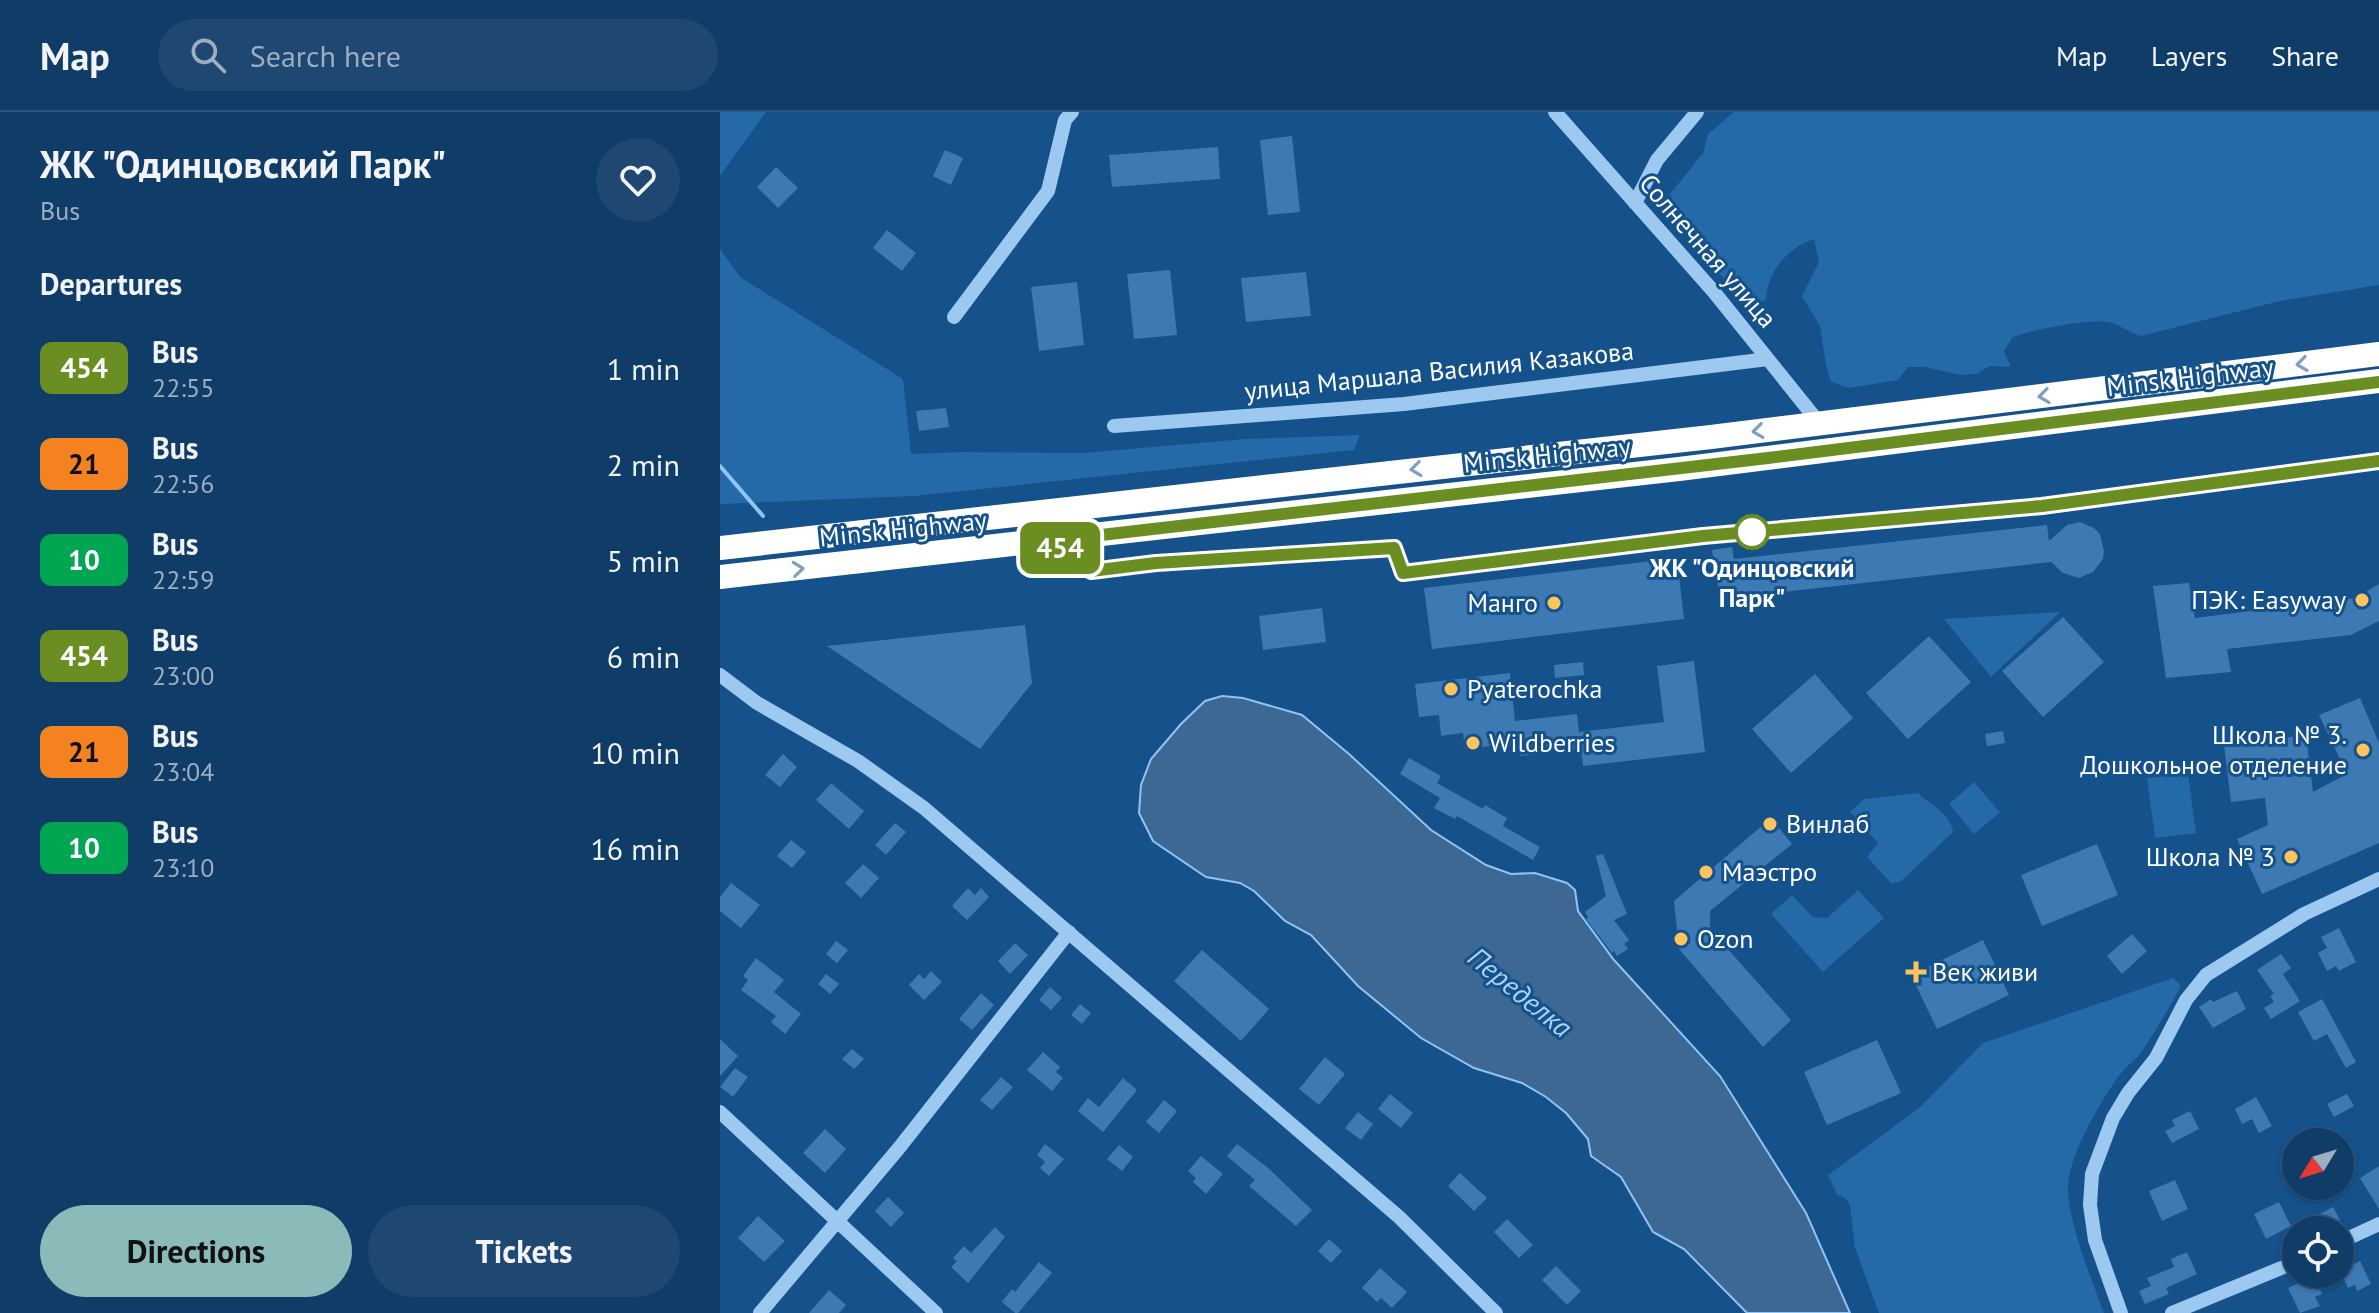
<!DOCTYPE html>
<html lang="en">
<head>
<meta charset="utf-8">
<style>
	body { margin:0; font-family:"PT Sans",sans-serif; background:#1e4871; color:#f1f3f6; height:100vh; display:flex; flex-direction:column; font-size:30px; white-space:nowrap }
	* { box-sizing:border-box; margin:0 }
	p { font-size:26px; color:#9caec0 }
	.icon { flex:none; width:44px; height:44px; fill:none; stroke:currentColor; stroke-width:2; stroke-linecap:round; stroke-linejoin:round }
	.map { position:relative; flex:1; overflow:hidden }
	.panel { display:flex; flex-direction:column; background:#103d68; width:720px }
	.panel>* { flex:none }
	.badge { padding:0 16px; border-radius:12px; font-size:28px; line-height:52px }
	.needle { width:52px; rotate:232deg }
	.controls { position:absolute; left:1562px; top:1016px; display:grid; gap:16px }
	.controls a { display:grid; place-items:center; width:72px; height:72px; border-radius:50%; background:#103d68; box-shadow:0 2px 6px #0004,0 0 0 2px #30567c; font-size:40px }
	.map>.badge { position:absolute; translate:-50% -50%; box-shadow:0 0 0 4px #fff }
	h2 { padding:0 40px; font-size:30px; line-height:72px }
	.round { display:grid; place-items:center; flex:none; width:84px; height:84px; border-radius:42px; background:#1e4871 }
	.headline { display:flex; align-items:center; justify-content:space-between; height:136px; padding:0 40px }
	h1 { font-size:38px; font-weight:800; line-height:60px }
	.action { display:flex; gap:16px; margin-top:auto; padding:16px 40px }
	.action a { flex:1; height:92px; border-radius:48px; background:#8bbbb9; color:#111; font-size:32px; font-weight:800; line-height:92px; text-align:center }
	.action a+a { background:#1e4871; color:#f1f3f6 }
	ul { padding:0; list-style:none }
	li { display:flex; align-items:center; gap:24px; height:96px; padding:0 40px }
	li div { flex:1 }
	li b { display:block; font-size:30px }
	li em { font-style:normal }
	li .badge { min-width:88px; font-weight:700; text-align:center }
	header { display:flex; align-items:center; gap:48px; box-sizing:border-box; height:112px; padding:0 40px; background:#103d68; border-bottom:2px solid #30567c }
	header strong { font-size:38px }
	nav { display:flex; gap:44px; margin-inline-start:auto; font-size:28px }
	.search { width:560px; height:72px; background:#1e4871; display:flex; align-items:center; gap:20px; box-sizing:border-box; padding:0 28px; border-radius:44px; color:#9caec0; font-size:30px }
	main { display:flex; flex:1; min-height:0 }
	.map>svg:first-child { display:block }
	.green { fill:#2469a8 }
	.water { fill:#3c6893; stroke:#8fc4f3; stroke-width:2 }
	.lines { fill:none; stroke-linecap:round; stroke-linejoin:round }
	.stream { stroke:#8fc4f3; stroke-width:4 }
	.building { fill:#3d7ab4 }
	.minor { stroke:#9dc8f0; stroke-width:14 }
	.highway { stroke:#fff; stroke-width:24 }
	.oneway { stroke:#7e9fbf }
	.line-casing { stroke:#fff; stroke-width:18 }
	.line { stroke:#6b8e23; stroke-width:12 }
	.stop-dot { fill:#fff; stroke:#6b8e23; stroke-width:4 }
	.poi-dot { fill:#ffc55c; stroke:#15518b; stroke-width:3 }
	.labels { text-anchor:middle; stroke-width:6; stroke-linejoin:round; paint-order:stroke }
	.street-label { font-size:26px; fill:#fff; stroke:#15518b }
	.stop-label { font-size:26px; font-weight:bold; fill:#fff; stroke:#15518b }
	.poi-label { font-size:26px; fill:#fff; stroke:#15518b; text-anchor:start }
	.water-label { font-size:28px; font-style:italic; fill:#a9d2f7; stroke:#15518b }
</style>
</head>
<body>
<header>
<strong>Map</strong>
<div class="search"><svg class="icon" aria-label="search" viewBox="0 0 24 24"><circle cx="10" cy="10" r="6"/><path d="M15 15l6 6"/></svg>Search here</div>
<nav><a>Map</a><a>Layers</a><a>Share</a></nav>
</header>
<main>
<section class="panel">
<div class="headline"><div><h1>ЖК &quot;Одинцовский Парк&quot;</h1><p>Bus</p></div><a class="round"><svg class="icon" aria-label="heart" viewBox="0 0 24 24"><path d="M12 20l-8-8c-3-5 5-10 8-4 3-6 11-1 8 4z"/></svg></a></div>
<h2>Departures</h2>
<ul>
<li><span class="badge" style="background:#6b8e23;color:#fff">454</span><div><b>Bus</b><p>22:55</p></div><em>1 min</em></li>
<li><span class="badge" style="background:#f58220;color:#111">21</span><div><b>Bus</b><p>22:56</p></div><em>2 min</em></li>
<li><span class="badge" style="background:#00a651;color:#fff">10</span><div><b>Bus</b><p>22:59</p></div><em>5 min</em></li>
<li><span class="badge" style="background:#6b8e23;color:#fff">454</span><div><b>Bus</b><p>23:00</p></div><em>6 min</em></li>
<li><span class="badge" style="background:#f58220;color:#111">21</span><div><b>Bus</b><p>23:04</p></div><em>10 min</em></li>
<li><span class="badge" style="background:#00a651;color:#fff">10</span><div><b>Bus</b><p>23:10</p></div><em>16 min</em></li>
</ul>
<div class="action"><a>Directions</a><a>Tickets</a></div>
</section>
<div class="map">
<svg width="1659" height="1201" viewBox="0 0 1659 1201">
	<rect width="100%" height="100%" fill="#15518b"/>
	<path class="green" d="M0,0H46L0,64Z
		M1014,0H1659V173L1560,189L1421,224C1410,221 1402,214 1392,211C1375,205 1311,218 1293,225L1284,239L1291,255L1270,254L1256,262L1240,263L1205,255H1188L1178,268L1129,276L1111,270L1106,253L1100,214L1082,184L1099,150L1094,127C1067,136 1047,160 1046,188L1031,195L1018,184L996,157L978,124L956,98L950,82L983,41L988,22Z
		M0,137L20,165L183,267L191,342L245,340L364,341L525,327L640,323L634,338L194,384L0,392Z
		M1340,500L1271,565L1224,507Z
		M1468,661L1476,721L1435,726L1427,666Z
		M1254,670L1280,700L1254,722L1229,692Z
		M1198,681C1209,693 1231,700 1233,720L1180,770L1171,771L1147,745L1158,731L1130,700L1144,687Z
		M1138,778L1164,806L1103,860L1051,802L1072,783L1093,805L1107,806Z
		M1453,866L1461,874C1449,896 1437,917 1423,938C1416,948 1405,955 1398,965C1380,991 1348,1044 1348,1076C1348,1110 1372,1168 1384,1201H1159L1135,1136L1130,1093L1125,1086L1117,1083L1108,1063L1199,996L1263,931Z"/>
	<path class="water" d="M502,584L523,586L582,603L629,642L711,718L766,753L791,762L815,761L847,771L855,778L858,799L894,848L1000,964L1086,1101L1130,1201H1027L964,1137L933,1120L901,1065L871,1044L868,1027L846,1001L826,985L802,971L754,956L701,926L638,874L591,823L565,809L534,779L520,771L486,765L433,729L419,701L421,673L431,647L461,612L485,589Z"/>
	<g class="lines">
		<path class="stream" d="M0,354L43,404"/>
	</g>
	<path class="building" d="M572,24L580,100L548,103L540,28Z
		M498,35L500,67L392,75L389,43Z
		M225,38L243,46L231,73L213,64Z
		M56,55L78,76L58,96L37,75Z
		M167,118L196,141L182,159L153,136Z
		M450,158L457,223L414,227L407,162Z
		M586,160L591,204L526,210L521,166Z
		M357,170L364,233L319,239L311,175Z
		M226,296L229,315L199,319L196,299Z
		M1360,410L1374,416L1380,422L1384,439L1383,447L1373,460L1359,466L1343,461L1331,450L1000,487L992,438L1012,435L1014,447L1327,413L1329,429L1347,413Z
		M957,446L964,507L712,537L704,476Z
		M1469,471L1475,506L1636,486L1659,472V509L1631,523L1507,537L1511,560L1446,566L1433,474Z
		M602,496L606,530L543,538L539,504Z
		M1343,505L1384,550L1323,605L1282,559Z
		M305,513L312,571L260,637L107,534Z
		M1209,524L1251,570L1188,627L1146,581Z
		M974,549L985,640L863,654L861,637L800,644L798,631L745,637L743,621L721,624L719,603L699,605L695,572L790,561L795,609L857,602L859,620L944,610L937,554Z
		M863,550L864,563L835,566L834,553Z
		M1095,562L1133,606L1071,661L1032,617Z
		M1640,586L1659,631V731L1542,782L1517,727L1548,713L1545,686L1511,690L1504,633L1586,623L1593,680L1621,665L1616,653L1622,651L1599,603Z
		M1283,619L1285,631L1267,634L1265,622Z
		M63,642L77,655L60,675L45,663Z
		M689,646L721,664L717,671L763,697L765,693L787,706L783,714L820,735L813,748L737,704L735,707L714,696L720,686L680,662Z
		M111,671L144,699L129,717L96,688Z
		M1051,706L1072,732L990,799V817L1071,908L1043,935L959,837L954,789Z
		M175,711L186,720L166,743L155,733Z
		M71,728L86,740L72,756L57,744Z
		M1377,732L1398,783L1322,814L1301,763Z
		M883,742L907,802L894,808L909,828L904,832L908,837L897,844L894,839L892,841L866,807L868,805L865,800L886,784L876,744Z
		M143,752L159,766L141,786L125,771Z
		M11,771L40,793L21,816L0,799V785Z
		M248,776L255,783L261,776L269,785L247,808L232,794Z
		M1619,816L1636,850L1619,859L1616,854L1607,859L1598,841L1607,836L1601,825Z
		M1412,822L1427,839L1402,862L1387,844Z
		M1263,828L1289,883L1217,917L1191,863Z
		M116,829L128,838L117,851L106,842Z
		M295,831L308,843L290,862L278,849Z
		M482,838L549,897L521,929L454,869Z
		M1561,842L1571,856L1563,862L1580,889L1551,907L1544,896L1554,890L1550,884L1554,882L1537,858Z
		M36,846L64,868L54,880L81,902L65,922L51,910L56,904L21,878L28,868L23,864Z
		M211,859L222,870L204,888L189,873L199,862L204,867Z
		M106,862L119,872L110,882L98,872Z
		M330,875L342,886L331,898L319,888Z
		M1517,879L1526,897L1493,916L1479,895L1491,887L1493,890Z
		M261,881L274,893L252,918L239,907Z
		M1602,887L1636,950L1626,956L1607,922L1594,929L1578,900Z
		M360,892L371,901L362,912L351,903Z
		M0,927L18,944L0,964Z
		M1157,928L1181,981L1107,1013L1084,960Z
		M132,937L144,947L134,957L122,947Z
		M323,940L340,955L336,960L343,966L332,979L307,958Z
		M605,945L625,962L599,993L579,977Z
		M15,956L28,965L13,985L0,975Z
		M281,965L293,975L272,998L260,988Z
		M403,966L417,978L383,1020L358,999L368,986L379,995Z
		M670,982L693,1001L681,1016L658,997Z
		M1627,982L1634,994L1614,1005L1607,992Z
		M1536,985L1552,1014L1539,1021L1532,1007L1522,1012L1515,997Z
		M444,988L457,999L439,1021L426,1010Z
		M1470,999L1479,1017L1452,1031L1445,1019L1455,1014L1452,1008Z
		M638,1000L653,1012L641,1028L625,1016Z
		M105,1017L126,1037L105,1061L83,1041Z
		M325,1032L344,1047L329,1064L320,1056L325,1050L317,1043Z
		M517,1032L547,1055L592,1098L576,1114L529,1074L535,1068L507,1044Z
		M399,1033L413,1045L402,1059L387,1047Z
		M481,1044L503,1062L486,1082L473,1070L476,1066L468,1059Z
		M1659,1054V1097L1640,1066Z
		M740,1061L767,1086L754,1099L728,1074Z
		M1455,1068L1468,1097L1442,1109L1429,1079Z
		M168,1085L184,1101L171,1115L155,1099Z
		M1559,1090L1571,1114L1546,1127L1534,1102Z
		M1613,1095L1620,1108L1603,1118H1597L1591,1107Z
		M38,1104L65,1129L44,1150L18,1126Z
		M787,1107L813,1133L799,1146L774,1120Z
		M275,1115L285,1125L248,1171L231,1155L237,1149L233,1146L244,1134L251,1141Z
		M609,1127L622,1139L611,1151L598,1139Z
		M1467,1140L1477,1162L1446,1176L1449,1182L1425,1192L1419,1179L1431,1174L1427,1166L1454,1155L1451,1147Z
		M1640,1149L1651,1172L1637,1179L1635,1173L1628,1176L1620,1159Z
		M319,1150L332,1161L298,1201H295L282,1190L292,1177L295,1180Z
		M836,1154L861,1179L847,1193L822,1168Z
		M660,1156L687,1180L672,1196L661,1186L657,1190L642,1176Z
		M1594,1164L1602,1182L1595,1185L1600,1194L1580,1201L1568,1176Z
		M109,1178L126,1193L119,1201H89Z"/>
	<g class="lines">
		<path class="minor" d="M835,0L994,180L1100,312
			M915,91L937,48L977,0
			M234,205L328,79L345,8L352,0
			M394,314L684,292L1048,247
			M983,424L1305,396L1659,349
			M0,563L37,591L138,649L204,696L679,1105L776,1201
			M0,1000L216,1201
			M1620,1130L1659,1112
			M40,1201L179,1036L349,820
			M1401,1201L1375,1128L1370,1093L1372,1062L1393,1006L1408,981L1436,946L1466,888L1486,863L1584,802L1659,767
			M1452,1201L1576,1150"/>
		<path class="highway" d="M0,436L991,325L1659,242
			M0,465L959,357L1659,269"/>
	</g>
	<defs><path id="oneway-chevron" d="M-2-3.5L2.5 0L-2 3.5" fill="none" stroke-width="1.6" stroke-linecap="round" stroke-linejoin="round" transform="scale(2)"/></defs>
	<g class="oneway">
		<use href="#oneway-chevron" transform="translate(1582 252) rotate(172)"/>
		<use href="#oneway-chevron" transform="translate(1324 284) rotate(173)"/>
		<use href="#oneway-chevron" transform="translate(1038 319) rotate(173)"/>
		<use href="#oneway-chevron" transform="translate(696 357) rotate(173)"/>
		<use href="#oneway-chevron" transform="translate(78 457) rotate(-6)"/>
	</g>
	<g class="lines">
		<g class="line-casing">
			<path id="line" d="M1659,270L1048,346L329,429L371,459L436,451L674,436L683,461L983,424L1322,394L1659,349"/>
		</g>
		<use href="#line" class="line"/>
	</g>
	<circle class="stop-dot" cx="1032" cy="420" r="16"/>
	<g class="poi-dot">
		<circle cx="1642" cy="488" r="8"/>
		<circle cx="834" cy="491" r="8"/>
		<circle cx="731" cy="577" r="8"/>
		<circle cx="753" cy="631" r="8"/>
		<circle cx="1643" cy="638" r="8"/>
		<circle cx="1050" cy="712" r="8"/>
		<circle cx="1571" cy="745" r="8"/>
		<circle cx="986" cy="760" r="8"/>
		<circle cx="961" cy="827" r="8"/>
		<path d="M1192 848h8v8h8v8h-8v8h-8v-8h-8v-8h8z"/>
	</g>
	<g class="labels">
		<g class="street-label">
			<text transform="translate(988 139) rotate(49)" y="9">Солнечная улица</text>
			<text transform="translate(719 259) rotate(-6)" y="9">улица Маршала Василия Казакова</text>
			<text transform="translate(1470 265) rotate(-7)" y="9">Minsk Highway</text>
			<text transform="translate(827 343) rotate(-6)" y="9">Minsk Highway</text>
			<text transform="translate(183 417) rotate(-6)" y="9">Minsk Highway</text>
		</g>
		<g class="stop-label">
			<text x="1032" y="465">ЖК "Одинцовский<tspan x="1032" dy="30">Парк"</tspan></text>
		</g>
		<g class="poi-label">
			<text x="1626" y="497" text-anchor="end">ПЭК: Easyway</text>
			<text x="818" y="500" text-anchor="end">Манго</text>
			<text x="747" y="586">Pyaterochka</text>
			<text x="1627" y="632" text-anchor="end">Школа № 3.<tspan x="1627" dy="30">Дошкольное отделение</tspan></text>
			<text x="769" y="640">Wildberries</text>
			<text x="1066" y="721">Винлаб</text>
			<text x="1555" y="754" text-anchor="end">Школа № 3</text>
			<text x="1002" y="769">Маэстро</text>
			<text x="977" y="836">Ozon</text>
			<text x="1212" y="869">Век живи</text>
		</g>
		<g class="water-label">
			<text transform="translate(800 880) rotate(39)" y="10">Переделка</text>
		</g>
	</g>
</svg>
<div class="controls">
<a><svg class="needle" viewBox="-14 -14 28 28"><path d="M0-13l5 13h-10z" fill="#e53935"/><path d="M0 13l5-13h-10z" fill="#9caec0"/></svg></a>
<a><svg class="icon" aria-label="locate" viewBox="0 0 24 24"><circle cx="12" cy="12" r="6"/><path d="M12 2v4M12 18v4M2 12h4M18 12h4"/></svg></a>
</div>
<b class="badge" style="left:340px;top:436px;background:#6b8e23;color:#fff">454</b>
</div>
</main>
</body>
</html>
